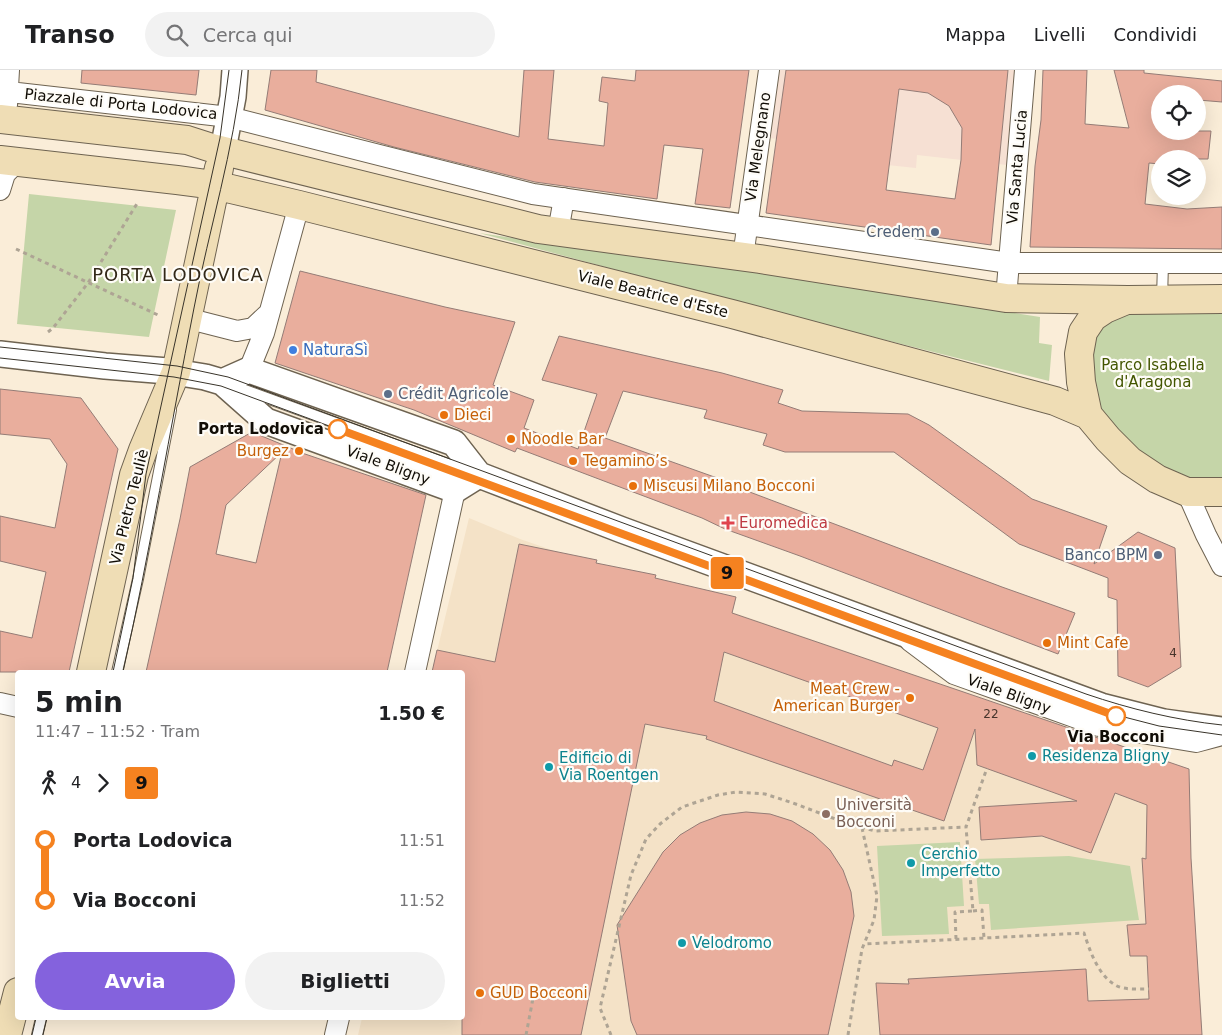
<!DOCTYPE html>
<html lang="it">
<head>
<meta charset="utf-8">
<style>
	body { margin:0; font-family:"DejaVu Sans",sans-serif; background:#f2f2f2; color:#202124; height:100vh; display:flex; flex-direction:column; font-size:19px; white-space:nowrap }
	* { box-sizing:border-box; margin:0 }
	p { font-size:16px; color:#757577 }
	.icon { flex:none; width:28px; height:28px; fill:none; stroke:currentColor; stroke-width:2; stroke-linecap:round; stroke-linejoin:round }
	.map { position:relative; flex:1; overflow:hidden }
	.drawer { position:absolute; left:15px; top:600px; width:450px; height:350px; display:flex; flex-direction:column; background:#fff; border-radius:5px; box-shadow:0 5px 20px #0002 }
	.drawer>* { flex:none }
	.badge { padding:0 10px; border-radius:4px; font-size:18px; line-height:32px }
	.controls { position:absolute; left:1151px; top:15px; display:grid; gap:10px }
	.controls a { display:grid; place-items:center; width:55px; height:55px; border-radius:50%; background:#fff; box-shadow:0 5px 20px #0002; font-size:25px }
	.map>.badge { position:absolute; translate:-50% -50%; box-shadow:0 0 0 2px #fff }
	.legs { display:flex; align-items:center; gap:8px; height:55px; padding:0 20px; font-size:16px }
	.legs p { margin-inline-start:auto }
	.headline { display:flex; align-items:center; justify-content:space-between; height:85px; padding:0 20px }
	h1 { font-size:28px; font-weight:700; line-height:38px }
	.cta { display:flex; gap:10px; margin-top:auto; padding:10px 20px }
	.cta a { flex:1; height:58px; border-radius:30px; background:#8462dd; color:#fff; font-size:20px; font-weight:700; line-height:58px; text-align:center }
	.cta a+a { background:#f2f2f2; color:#202124 }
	ul { padding:0 20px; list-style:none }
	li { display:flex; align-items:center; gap:18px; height:60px; font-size:19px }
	li i { display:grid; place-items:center; width:8px; height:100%; margin:0 6px; background:currentColor }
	li i::after { content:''; width:12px; height:12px; margin:-6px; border:4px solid; border-radius:50%; background:#fff }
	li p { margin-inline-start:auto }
	li:first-child i { background:linear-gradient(#0000 50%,currentColor 0) }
	li:last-child i { background:linear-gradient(currentColor 50%,#0000 0) }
	header { display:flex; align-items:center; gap:30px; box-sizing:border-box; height:70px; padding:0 25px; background:#fff; border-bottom:1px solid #e0e0e0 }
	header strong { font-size:24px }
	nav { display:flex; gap:28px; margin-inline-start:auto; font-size:18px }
	.search { width:350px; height:45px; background:#f2f2f2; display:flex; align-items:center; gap:12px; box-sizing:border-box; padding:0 18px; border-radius:28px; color:#757577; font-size:19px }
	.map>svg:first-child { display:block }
	.commercial { fill:#f6e0d3 }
	.built { fill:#f4e2c7 }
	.green { fill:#c5d5a8 }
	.building { fill:#e9ae9d; stroke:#947c76; fill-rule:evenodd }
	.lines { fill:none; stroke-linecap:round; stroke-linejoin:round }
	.service-casing { stroke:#6e6351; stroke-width:12 }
	.minor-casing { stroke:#6e6351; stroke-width:22 }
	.tertiary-casing { stroke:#6e6351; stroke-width:28 }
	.secondary-casing { stroke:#6e6351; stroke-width:30 }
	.path { stroke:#aea494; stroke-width:3; stroke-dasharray:4 4; stroke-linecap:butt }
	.service { stroke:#fff; stroke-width:10 }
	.minor { stroke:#fff; stroke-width:20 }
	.tertiary { stroke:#fff; stroke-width:25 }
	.secondary { stroke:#efddb5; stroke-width:28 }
	.tram { stroke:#39342a; stroke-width:1 }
	.line-1-casing { stroke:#fff; stroke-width:11 }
	.line-1 { stroke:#f58220; stroke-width:8 }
	.service-dot { fill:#5c6f8a; stroke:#fefcf7; stroke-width:2 }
	.shop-dot { fill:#3f7fe0; stroke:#fefcf7; stroke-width:2 }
	.food-dot { fill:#e8710a; stroke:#fefcf7; stroke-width:2 }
	.stop-1-dot { fill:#fff; stroke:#f58220; stroke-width:2.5 }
	.health-dot { fill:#e0444e; stroke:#fefcf7; stroke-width:2 }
	.culture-dot { fill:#0f9aa8; stroke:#fefcf7; stroke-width:2 }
	.education-dot { fill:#8d6e63; stroke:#fefcf7; stroke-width:2 }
	.labels { text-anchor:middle; stroke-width:4.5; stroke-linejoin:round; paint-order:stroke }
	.number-label { font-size:12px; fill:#47352c }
	.street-label { font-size:15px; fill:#110d06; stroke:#fefcf7 }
	.service-label { font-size:15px; fill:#4e5e75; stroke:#fefcf7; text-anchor:end }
	.shop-label { font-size:15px; fill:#366cbe; stroke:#fefcf7; text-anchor:start }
	.park-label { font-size:15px; fill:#435600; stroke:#fefcf7 }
	.food-label { font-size:15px; fill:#c56008; stroke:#fefcf7; text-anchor:start }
	.stop-label { font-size:15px; font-weight:bold; fill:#110d06; stroke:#fefcf7; text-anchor:end }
	.health-label { font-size:15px; fill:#be3a42; stroke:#fefcf7; text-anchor:start }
	.culture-label { font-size:15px; fill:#0d838f; stroke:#fefcf7; text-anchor:start }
	.education-label { font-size:15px; fill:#785e54; stroke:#fefcf7; text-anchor:start }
	.quarter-label { font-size:18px; letter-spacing:1px; fill:#322818; stroke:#fefcf7 }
</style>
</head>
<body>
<header>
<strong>Transo</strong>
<div class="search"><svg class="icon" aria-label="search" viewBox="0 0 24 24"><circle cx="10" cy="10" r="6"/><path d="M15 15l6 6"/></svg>Cerca qui</div>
<nav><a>Mappa</a><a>Livelli</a><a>Condividi</a></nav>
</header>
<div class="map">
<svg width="1222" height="965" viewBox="0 0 1222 965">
	<rect width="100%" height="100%" fill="#faedd8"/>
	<path class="commercial" d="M773,0H1024L1016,96L917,85L916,98L878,94L777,69L763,67Z"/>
	<path class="built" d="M469,448L520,469L1189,699L1191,788L1202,965H358L362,948H462V602H432Z"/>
	<path class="green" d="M29,124L176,140L149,267L17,254Z
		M479,163L758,203L1040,247L1039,273L1052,275L1049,311L754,237Z
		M1132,231L1222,232V414L1188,415L1150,400L1085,320L1090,254Z
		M960,772L964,836L947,837L949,864L882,866L877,776Z
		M1069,786L1130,796L1139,850L991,860L989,834H979L975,789Z"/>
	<path class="building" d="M82,0H199L196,25L81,13Z
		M271,0H317L316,12L519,67L524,0H554L548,69L604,76L608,33L599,31L602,7L635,11L636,0H749L730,138L695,134L703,79L664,75L657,129L535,112L394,77L265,40Z
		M786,0H1008L991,175L766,143ZM899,19L928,23L949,36L962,58L961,90L955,129L886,120Z
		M1043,0H1087L1085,54L1129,58L1114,0H1144V3L1222,11V32L1198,30V24H1160V61H1211L1208,89H1160V94L1149,93L1145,134L1187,139L1222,137V179L1030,177L1035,96L1041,50Z
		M300,201L445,237L515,252L493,315L534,330L524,358L578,379L597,324L542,310L559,266L722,303L783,320L778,333L802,341L908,344L929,355L1032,429L1107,456L1094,494L1138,462L1175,478L1181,597L1148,617L1118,606L1117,530L1108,527V508L1019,474L894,382H785L763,375L767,364L704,348L707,340L623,321L605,368L748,419L747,421L861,464L1002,517L1075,543L1058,584L800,486L725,459L702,448L604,411L517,378L515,382L414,340L275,293Z
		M0,319L81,328L118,379L69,602H0V561L32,568L46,502L0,491V446L55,458L67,394L50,369L0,364Z
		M252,362L305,384L426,425L387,602H146L180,449L190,397ZM282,382L256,493L216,484L226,435Z
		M519,474L597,490L596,493L656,505L655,508L736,527L732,543L1189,699L1191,788L1202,965H880L876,913L909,914L908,909L1086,899L1088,931L1149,929L1147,886H1130L1127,855L1146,854L1142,788L1146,789L1147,735L1115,723L1091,783L1042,766L981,770L979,737L1077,731L977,695L975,659L944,751L706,669L707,666L645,654L581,965H462V602H432L437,580L495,592ZM724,582L938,658L923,700L894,690L892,696L714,631Z
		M746,742L770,744L792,751L813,764L830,780L843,800L851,822L854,846L828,965H637L631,951L617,855L663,782L680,765L700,753L722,745Z"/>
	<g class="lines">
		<g class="service-casing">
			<path id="service" d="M1162,229L1163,193
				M242,319L470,402
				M117,602L138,509L171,340
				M37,965L41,948"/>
		</g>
		<g class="minor-casing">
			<path id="minor" d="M0,21L229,47L533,124L1009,193H1222
				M7,35L9,0
				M0,120L5,104L17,92
				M558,162L564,128
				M743,187L769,0
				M1006,228L1025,0
				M186,248L237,261L253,258L269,243
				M249,300L264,263L299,135
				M1187,422L1206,465L1222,496
				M910,571L954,604L1099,656L1196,672L1222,665
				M415,602L455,420
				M0,633L18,637
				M335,965L339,948"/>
		</g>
		<g class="tertiary-casing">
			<path id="tertiary" d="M223,80L233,27L235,0
				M0,284L105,296L168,301L205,307L222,312L266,351L455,420L479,405
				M222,312L249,300L454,373L479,405L622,460L1101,636L1164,652L1222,660"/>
		</g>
		<g class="secondary-casing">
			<path id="secondary" d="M0,49L187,70L212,78L538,159L760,189L1006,228L1128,230L1222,229
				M0,90L177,110L214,115L299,135L732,244L1055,331L1088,345
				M1124,231L1105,239L1093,247L1083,262L1079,284L1081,312L1088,345L1108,369L1130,391L1157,409L1187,422H1222
				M91,602L134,405L143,380L176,302L219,98
				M7,965L18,922"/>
		</g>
		<path class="path" d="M16,179L158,245
			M48,262L53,258L88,213L138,132
			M862,758L877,826L874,850L864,874
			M973,841L982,840L984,868
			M956,869L955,842L973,841L966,757
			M526,965L535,918
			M611,965L600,938L631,805L646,769L660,754L682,737L718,725L736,722L765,724L793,733L846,753L875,761L966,757L987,698
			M848,965L862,879L864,874L1084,863C1090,881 1098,906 1117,916C1126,920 1139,919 1149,919"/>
		<use href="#service" class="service"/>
		<use href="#minor" class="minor"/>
		<use href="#tertiary" class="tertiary"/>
		<use href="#secondary" class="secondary"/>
		<path class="tram" d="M0,277L177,296L228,307L1086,624C1130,639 1175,650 1222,655
			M0,288L174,307L221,316L1097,640L1159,656L1222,665
			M113,602L133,508L146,404L220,68L229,0
			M123,602C150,482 170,359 194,238C209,159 234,80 242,0
			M32,965L36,948
			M43,965L47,948"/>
	</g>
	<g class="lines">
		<g class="line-1-casing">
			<path id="line-1" d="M338,359L1116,646"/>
		</g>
		<use href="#line-1" class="line-1"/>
	</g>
	<g class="service-dot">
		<circle cx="935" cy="162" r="5"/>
		<circle cx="388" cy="324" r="5"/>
		<circle cx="1158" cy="485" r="5"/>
	</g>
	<circle class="shop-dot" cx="293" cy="280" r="5"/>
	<g class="food-dot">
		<circle cx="444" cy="345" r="5"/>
		<circle cx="511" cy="369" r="5"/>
		<circle cx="299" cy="381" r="5"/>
		<circle cx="573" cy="391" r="5"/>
		<circle cx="633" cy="416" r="5"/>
		<circle cx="1047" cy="573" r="5"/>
		<circle cx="910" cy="628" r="5"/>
		<circle cx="480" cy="923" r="5"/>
	</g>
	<g class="stop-1-dot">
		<circle cx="338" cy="359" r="9"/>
		<circle cx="1116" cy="646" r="9"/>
	</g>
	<path class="health-dot" d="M725.5 445.5h5v5h5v5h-5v5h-5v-5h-5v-5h5z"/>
	<g class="culture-dot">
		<circle cx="1032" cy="686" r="5"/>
		<circle cx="549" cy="697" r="5"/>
		<circle cx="911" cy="793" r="5"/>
		<circle cx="682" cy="873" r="5"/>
	</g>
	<circle class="education-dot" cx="826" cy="744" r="5"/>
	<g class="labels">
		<g class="number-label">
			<text x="1173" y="587">4</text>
			<text x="991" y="648">22</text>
		</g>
		<g class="street-label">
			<text transform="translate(121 34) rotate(6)" y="5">Piazzale di Porta Lodovica</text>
			<text transform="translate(758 77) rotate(-82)" y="5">Via Melegnano</text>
			<text transform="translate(1017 97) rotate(-85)" y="5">Via Santa Lucia</text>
			<text transform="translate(653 224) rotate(14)" y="5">Viale Beatrice d'Este</text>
			<text transform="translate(388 395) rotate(20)" y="5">Viale Bligny</text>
			<text transform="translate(129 437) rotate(-76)" y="5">Via Pietro Teuliè</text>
			<text transform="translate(1009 624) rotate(20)" y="5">Viale Bligny</text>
		</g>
		<g class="service-label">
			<text x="925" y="167">Credem</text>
			<text x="398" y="329" text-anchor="start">Crédit Agricole</text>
			<text x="1148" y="490">Banco BPM</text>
		</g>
		<g class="shop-label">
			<text x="303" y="285">NaturaSì</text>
		</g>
		<g class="park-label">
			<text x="1153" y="300">Parco Isabella<tspan x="1153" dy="17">d'Aragona</tspan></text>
		</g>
		<g class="food-label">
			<text x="454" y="350">Dieci</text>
			<text x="521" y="374">Noodle Bar</text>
			<text x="289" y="386" text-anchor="end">Burgez</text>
			<text x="583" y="396">Tegamino’s</text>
			<text x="643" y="421">Miscusi Milano Bocconi</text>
			<text x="1057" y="578">Mint Cafe</text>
			<text x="900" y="624" text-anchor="end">Meat Crew -<tspan x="900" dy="17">American Burger</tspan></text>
			<text x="490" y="928">GUD Bocconi</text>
		</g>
		<g class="stop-label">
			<text x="324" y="364">Porta Lodovica</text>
			<text x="1116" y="672" text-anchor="middle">Via Bocconi</text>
		</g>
		<g class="health-label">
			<text x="739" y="458">Euromedica</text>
		</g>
		<g class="culture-label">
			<text x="1042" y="691">Residenza Bligny</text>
			<text x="559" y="693">Edificio di<tspan x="559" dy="17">Via Roentgen</tspan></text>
			<text x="921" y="789">Cerchio<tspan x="921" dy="17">Imperfetto</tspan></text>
			<text x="692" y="878">Velodromo</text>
		</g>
		<g class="education-label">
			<text x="836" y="740">Università<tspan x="836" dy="17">Bocconi</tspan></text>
		</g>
		<g class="quarter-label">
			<text x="178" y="211">PORTA LODOVICA</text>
		</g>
	</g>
</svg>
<div class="controls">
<a><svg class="icon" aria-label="locate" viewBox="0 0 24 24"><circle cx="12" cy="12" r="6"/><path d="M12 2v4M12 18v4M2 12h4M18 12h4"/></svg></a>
<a><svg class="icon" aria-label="layers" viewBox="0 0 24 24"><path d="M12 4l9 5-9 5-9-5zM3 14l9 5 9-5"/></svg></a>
</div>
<b class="badge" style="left:727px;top:503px;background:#f58220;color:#111">9</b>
<section class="drawer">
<div class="headline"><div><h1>5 min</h1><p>11:47 – 11:52 · Tram</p></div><b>1.50 €</b></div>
<div class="legs"><svg class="icon" aria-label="walk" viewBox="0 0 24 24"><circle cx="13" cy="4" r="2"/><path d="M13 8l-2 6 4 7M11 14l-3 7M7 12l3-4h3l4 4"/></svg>4<svg class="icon" aria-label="forward" viewBox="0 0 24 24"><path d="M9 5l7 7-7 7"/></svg><b class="badge" style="background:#f58220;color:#111">9</b></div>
<ul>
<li><i style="color:#f58220"></i><b>Porta Lodovica</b><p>11:51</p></li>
<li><i style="color:#f58220"></i><b>Via Bocconi</b><p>11:52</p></li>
</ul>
<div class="cta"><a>Avvia</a><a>Biglietti</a></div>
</section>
</div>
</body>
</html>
